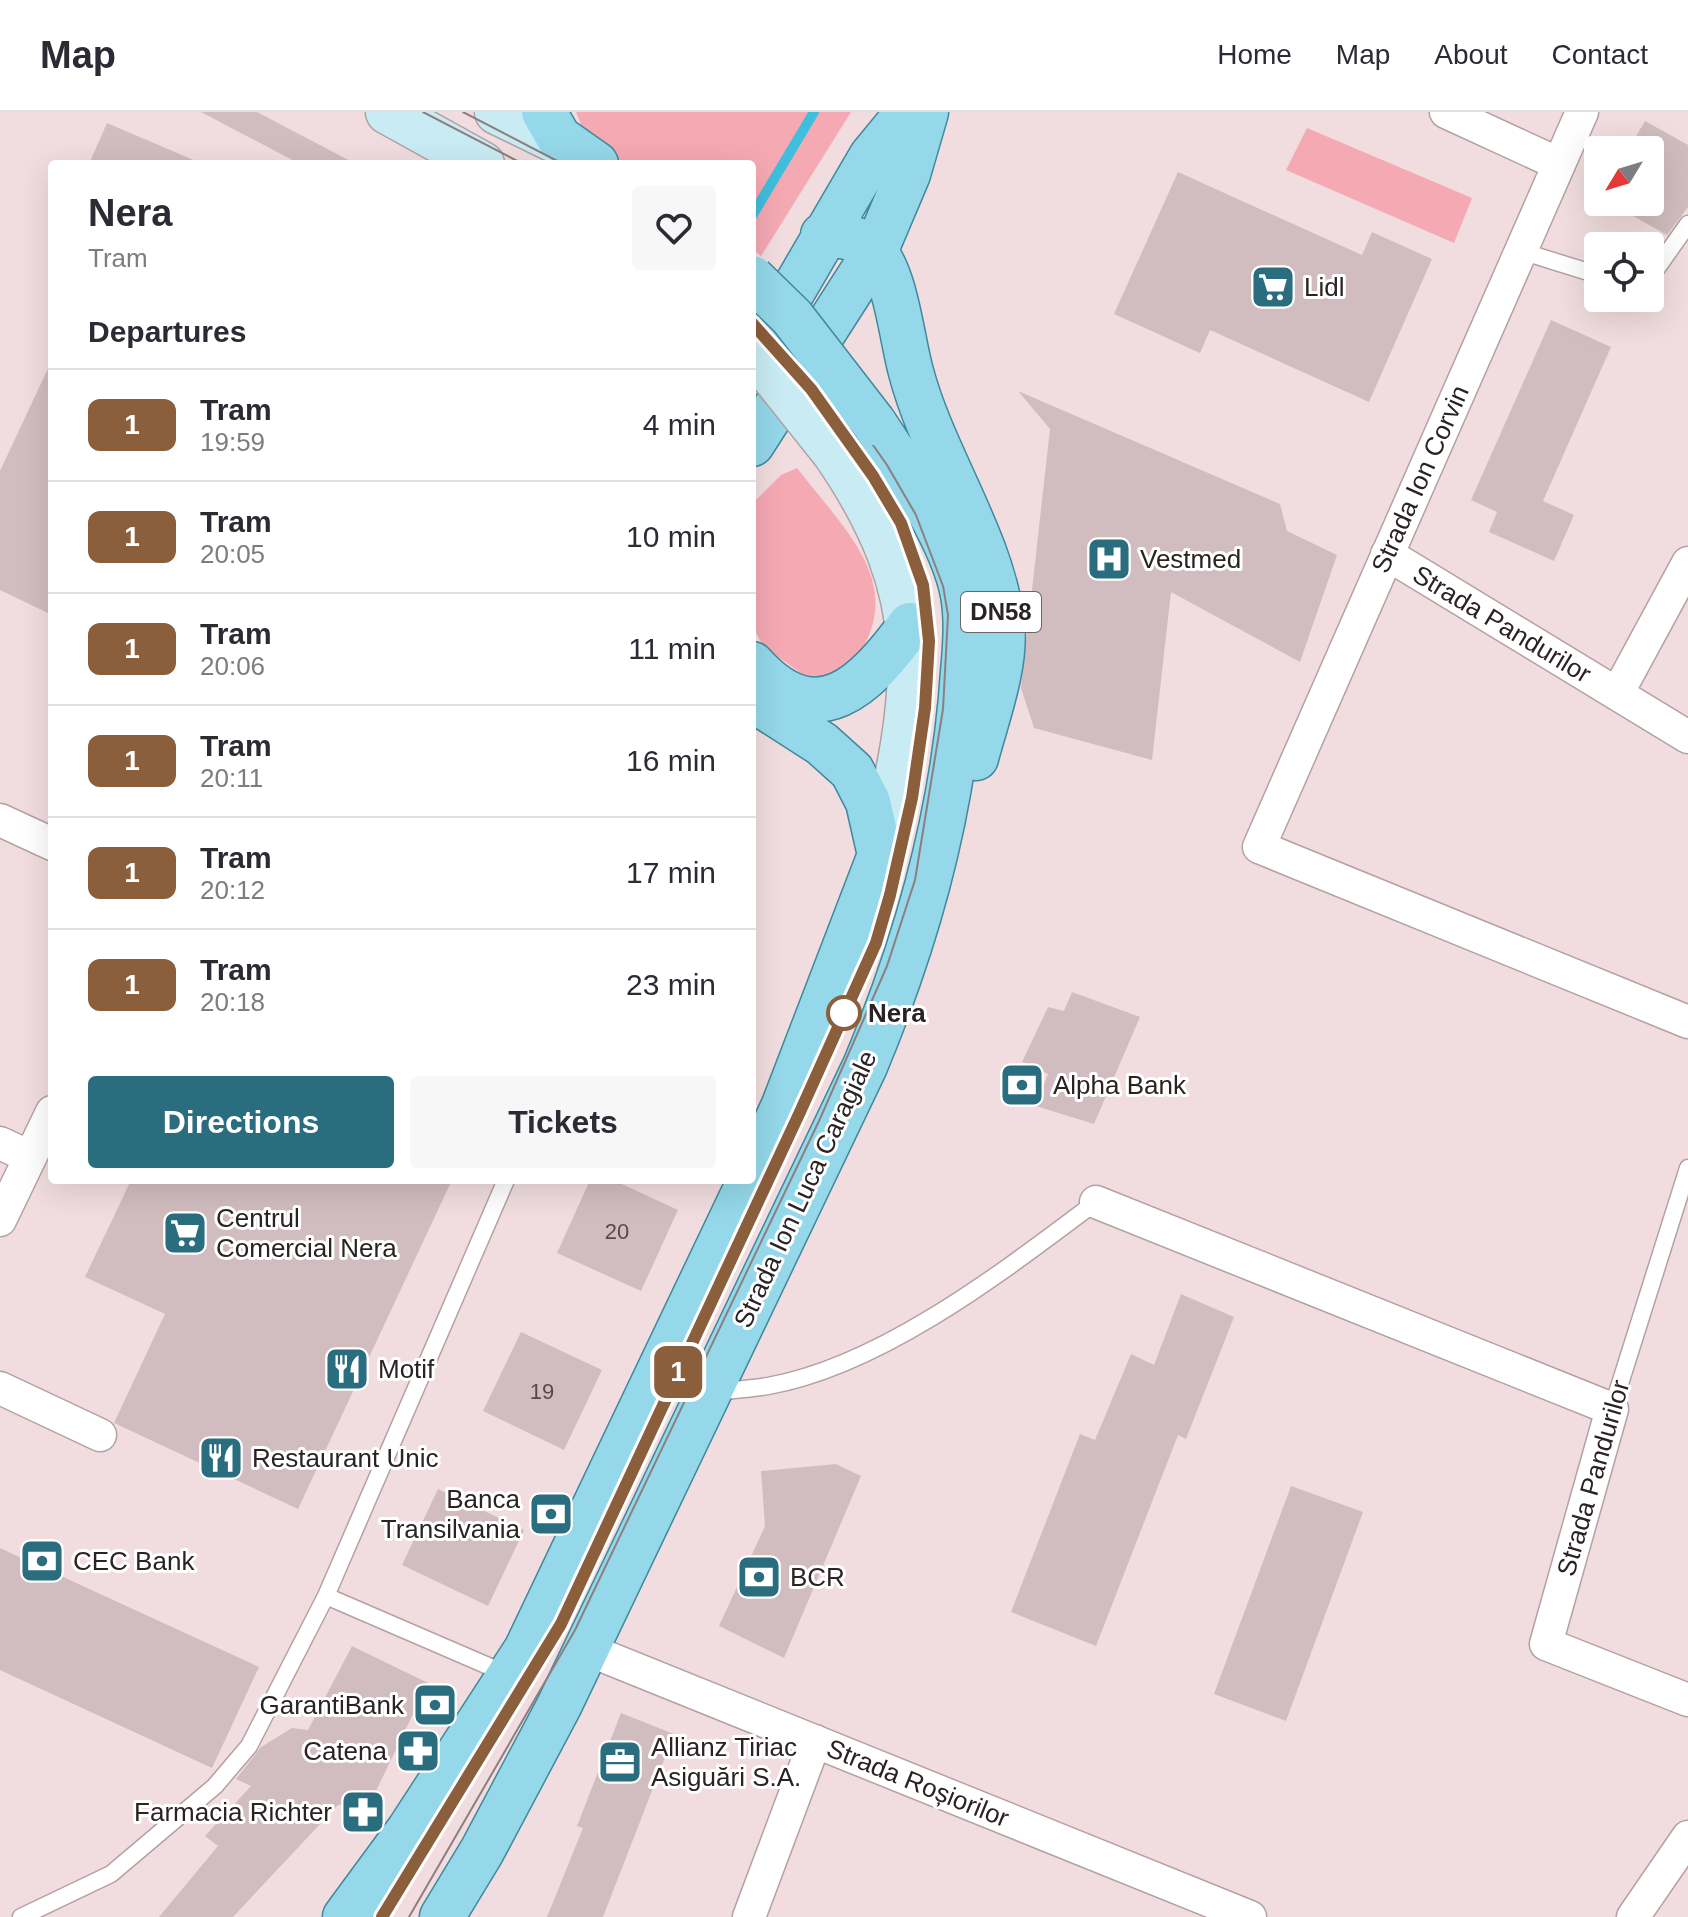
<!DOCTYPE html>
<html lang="en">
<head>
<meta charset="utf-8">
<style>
	body { margin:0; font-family:Helvetica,sans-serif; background:#f7f7f7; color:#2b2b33; height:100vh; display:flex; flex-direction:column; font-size:30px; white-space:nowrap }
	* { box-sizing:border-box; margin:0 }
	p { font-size:26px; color:#7c7c81 }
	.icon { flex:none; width:44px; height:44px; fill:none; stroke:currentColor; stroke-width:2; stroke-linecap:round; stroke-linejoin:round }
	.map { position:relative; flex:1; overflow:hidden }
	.details { position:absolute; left:48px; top:48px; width:708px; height:1024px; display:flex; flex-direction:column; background:#fff; border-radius:8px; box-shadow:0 8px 32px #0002 }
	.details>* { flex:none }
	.badge { padding:0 16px; border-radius:12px; font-size:28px; line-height:52px }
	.needle { width:52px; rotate:232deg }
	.buttons { position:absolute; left:1584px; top:24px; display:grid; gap:16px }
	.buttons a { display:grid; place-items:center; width:80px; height:80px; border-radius:8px; background:#fff; box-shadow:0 8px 32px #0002; font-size:40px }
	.map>.badge { position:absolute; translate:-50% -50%; box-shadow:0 0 0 4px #fff }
	h2 { padding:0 40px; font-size:30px; line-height:72px }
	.round { display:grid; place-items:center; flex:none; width:84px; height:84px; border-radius:8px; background:#f7f7f7 }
	.head { display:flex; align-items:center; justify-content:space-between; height:136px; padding:0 40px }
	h1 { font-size:38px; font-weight:700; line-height:60px }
	.button { display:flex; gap:16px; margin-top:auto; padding:16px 40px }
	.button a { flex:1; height:92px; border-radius:8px; background:#2a6d7e; color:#fff; font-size:32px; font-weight:700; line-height:92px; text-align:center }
	.button a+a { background:#f7f7f7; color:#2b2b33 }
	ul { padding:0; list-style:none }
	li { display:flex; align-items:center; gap:24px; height:112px; padding:0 40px; border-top:2px solid #e1e1e2 }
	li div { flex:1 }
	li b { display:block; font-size:30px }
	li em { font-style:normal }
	li .badge { min-width:88px; font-weight:700; text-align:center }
	header { display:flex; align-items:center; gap:48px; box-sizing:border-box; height:112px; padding:0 40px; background:#fff; border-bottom:2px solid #e1e1e2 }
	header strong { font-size:38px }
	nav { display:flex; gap:44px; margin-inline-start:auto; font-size:28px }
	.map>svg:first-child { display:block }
	.green { fill:#f5a9b3 }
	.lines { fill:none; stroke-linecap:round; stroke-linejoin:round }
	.stream { stroke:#40bedd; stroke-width:10 }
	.building { fill:#d1bdbf }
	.lane-casing { stroke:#b4a1a3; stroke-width:19 }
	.street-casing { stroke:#b4a1a3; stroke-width:35 }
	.secondary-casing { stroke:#b4a1a3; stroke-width:47 }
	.primary-casing { stroke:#40889b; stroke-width:47 }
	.lane { stroke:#fff; stroke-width:16 }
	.street { stroke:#fff; stroke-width:32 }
	.secondary { stroke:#c9ecf4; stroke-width:44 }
	.primary { stroke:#94d8e9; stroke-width:44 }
	.tram { stroke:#8c7f80; stroke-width:2 }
	.secondary-bridge-casing { stroke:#b4a1a3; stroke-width:47; stroke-linecap:butt }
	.primary-bridge-casing { stroke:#40889b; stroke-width:47; stroke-linecap:butt }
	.secondary-bridge { stroke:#c9ecf4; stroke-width:44 }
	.primary-bridge { stroke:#94d8e9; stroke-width:44 }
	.line-casing { stroke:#fff; stroke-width:18 }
	.line { stroke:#8b5e3c; stroke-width:12 }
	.stop-dot { fill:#fff; stroke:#8b5e3c; stroke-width:4 }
	.labels { text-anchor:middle; stroke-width:6; stroke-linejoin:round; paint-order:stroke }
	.number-label { font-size:22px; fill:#544a4b }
	.shield { fill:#fff; stroke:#6a6566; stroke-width:2 }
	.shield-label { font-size:24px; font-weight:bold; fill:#2a2324 }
	.poi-label { font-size:26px; fill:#2a2324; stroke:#fff; text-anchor:start }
	.street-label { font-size:26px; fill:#2a2324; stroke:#fff }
	.stop-label { font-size:26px; font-weight:bold; fill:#2a2324; stroke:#fff; text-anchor:start }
</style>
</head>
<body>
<header>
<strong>Map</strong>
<nav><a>Home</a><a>Map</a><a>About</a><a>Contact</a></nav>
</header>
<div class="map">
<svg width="1688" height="1805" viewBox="0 0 1688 1805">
	<rect width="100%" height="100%" fill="#f1dddf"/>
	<path class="green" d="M576,0H851L761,144L752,137V52H624L587,28Z
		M1307,16L1472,86L1454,131L1286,58Z
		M797,356C853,428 917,482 840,567L812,569L763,534L752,513V392L781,363Z"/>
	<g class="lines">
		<path class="stream" d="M752,104L814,0"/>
	</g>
	<path class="building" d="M201,0H257L356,52H300Z
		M1645,9L1688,33V95L1667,123L1608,90H1650V38H1628Z
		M107,11L203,52H89Z
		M1178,60L1362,143L1372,120L1432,147L1369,290L1210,218L1200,241L1114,202Z
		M1551,208L1611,235L1543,389L1574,403L1554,449L1489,420L1497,400L1471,388Z
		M52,248V503L0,478V359Z
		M1018,279L1280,392L1287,419L1337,443L1300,550L1171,480L1152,648L1034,616L1021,576L1050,317Z
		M1072,880L1140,905L1094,1012L1036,994L1048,962L1022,950L1048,895L1064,899Z
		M131,1068H452L298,1397L114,1311L165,1202L85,1165Z
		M590,1068H613L678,1098L641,1179L557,1141Z
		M1181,1182L1234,1205L1186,1327L1178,1323L1096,1534L1011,1500L1080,1322L1095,1328L1131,1242L1154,1253Z
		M521,1220L602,1258L564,1338L483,1299Z
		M836,1352L861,1364L784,1546L719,1514L765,1414L761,1359Z
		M1291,1374L1363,1400L1286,1609L1214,1582Z
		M438,1377L524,1418L488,1494L402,1453Z
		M0,1436L259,1555L212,1656L0,1558Z
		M352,1534L428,1571L376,1679L362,1689L338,1693L233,1805H159L218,1734L205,1724L251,1674L236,1667L261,1635L292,1616L308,1618Z
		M621,1601L674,1622L603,1805H547L583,1716L577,1714Z"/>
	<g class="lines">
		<g class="lane-casing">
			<path id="lane" d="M1521,139L1598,163
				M1650,166L1688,112
				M713,1280C731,1278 750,1277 768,1274C882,1254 1005,1158 1096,1090
				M1612,1297L1688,1056
				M326,1484L509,1563
				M21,1805L111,1762L215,1674L249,1634L326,1484L506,1068"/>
		</g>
		<g class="street-casing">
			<path id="street" d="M1446,0L1559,52
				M1582,0L1259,735L1688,910
				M1387,442L1688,625
				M1617,582L1688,451
				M0,708L52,732
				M0,1031L30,1045
				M1096,1090L1612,1297L1546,1532L1688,1588
				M0,1108L52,1000
				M0,1276L100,1323
				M586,1537L1250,1805
				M749,1805L815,1629
				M1633,1805L1688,1725"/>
		</g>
		<g class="secondary-casing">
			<path id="secondary" d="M388,0L482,52
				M497,0L573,37
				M834,340C936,488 918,578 880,743"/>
		</g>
		<g class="primary-casing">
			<path id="primary" d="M544,0L559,26L596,52
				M823,123C841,123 861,125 874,139C896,163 902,228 911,260C933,344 992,426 1002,510C1007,553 987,604 976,646
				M752,249L871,45L908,0
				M752,332L875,140L908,62L926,0
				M752,552C817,625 867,573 910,513
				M752,587L822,632L852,659L868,690L880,743L784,993L752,1064
				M345,1805L409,1718L526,1538L750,1068
				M442,1805L482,1739L559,1594L865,954C915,834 949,715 961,586C963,552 969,517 963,483C954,430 904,356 874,311"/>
		</g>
		<use href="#lane" class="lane"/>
		<use href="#street" class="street"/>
		<use href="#secondary" class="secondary"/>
		<use href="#primary" class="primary"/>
		<path class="tram" d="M423,0L523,52
			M463,0L563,52
			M382,1805L561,1512L800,1000L876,831L890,783L912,686L925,596L929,529L923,473L901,411L873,364L811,277L752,211
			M409,1805L575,1518L819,1009L887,854L915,768L943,597L948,503L943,474L916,403L887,353L820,258L752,184"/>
		<g class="secondary-bridge-casing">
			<path id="secondary-bridge" d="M752,237L834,340"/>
		</g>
		<g class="primary-bridge-casing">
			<path id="primary-bridge" d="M752,166L792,205L874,311"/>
		</g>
		<use href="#secondary-bridge" class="secondary-bridge"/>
		<use href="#primary-bridge" class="primary-bridge"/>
	</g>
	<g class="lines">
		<g class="line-casing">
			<path id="line" d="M382,1805L561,1512L800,1000L876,831L890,783L912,686L925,596L929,529L923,473L901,411L873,364L811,277L752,211"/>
		</g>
		<use href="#line" class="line"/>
	</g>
	<defs>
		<g id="supermarket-square" transform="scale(2.3)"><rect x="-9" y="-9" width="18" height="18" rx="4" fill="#2a6d7e" stroke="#fff"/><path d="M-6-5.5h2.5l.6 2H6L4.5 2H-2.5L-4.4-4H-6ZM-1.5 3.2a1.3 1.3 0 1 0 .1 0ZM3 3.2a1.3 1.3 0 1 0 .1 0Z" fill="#fff"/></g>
		<g id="hospital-square" transform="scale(2.3)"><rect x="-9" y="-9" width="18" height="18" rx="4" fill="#2a6d7e" stroke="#fff"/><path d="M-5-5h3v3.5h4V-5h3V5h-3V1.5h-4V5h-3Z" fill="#fff"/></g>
		<g id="bank-square" transform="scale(2.3)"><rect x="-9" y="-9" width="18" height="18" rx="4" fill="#2a6d7e" stroke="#fff"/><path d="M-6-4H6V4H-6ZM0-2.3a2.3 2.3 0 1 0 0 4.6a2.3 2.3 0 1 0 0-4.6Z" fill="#fff"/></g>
		<g id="restaurant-square" transform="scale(2.3)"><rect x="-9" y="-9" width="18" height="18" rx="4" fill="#2a6d7e" stroke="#fff"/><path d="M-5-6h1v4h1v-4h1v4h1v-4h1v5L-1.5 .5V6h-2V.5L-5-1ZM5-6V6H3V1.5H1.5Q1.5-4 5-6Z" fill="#fff"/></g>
		<g id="pharmacy-square" transform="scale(2.3)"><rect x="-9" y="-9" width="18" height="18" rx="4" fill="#2a6d7e" stroke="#fff"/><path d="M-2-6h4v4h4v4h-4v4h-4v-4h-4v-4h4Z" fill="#fff"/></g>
		<g id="office-square" transform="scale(2.3)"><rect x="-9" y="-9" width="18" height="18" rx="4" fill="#2a6d7e" stroke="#fff"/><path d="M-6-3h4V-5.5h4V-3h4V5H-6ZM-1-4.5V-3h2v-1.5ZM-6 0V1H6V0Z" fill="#fff"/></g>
	</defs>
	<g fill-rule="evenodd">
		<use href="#supermarket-square" x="1273" y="175"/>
		<use href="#hospital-square" x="1109" y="447"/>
		<use href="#bank-square" x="1022" y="973"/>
		<use href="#supermarket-square" x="185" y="1121"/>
		<use href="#restaurant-square" x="347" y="1257"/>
		<use href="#restaurant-square" x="221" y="1346"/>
		<use href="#bank-square" x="551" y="1402"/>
		<use href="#bank-square" x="42" y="1449"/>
		<use href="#bank-square" x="759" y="1465"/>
		<use href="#bank-square" x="435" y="1593"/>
		<use href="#pharmacy-square" x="418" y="1639"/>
		<use href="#office-square" x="620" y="1650"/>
		<use href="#pharmacy-square" x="363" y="1700"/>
	</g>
	<circle class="stop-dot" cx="844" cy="901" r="16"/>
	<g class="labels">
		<g class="number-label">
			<text x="617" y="1127">20</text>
			<text x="542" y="1287">19</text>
		</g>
		<rect class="shield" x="961" y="480" width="80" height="40" rx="6"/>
		<g class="shield-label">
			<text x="1001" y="508">DN58</text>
		</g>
		<g class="poi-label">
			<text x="1304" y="184">Lidl</text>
			<text x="1140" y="456">Vestmed</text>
			<text x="1053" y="982">Alpha Bank</text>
			<text x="216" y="1115">Centrul<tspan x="216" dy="30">Comercial Nera</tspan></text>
			<text x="378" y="1266">Motif</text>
			<text x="252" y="1355">Restaurant Unic</text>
			<text x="520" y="1396" text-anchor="end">Banca<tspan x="520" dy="30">Transilvania</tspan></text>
			<text x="73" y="1458">CEC Bank</text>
			<text x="790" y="1474">BCR</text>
			<text x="404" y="1602" text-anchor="end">GarantiBank</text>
			<text x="651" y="1644">Allianz Tiriac<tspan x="651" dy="30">Asiguări S.A.</tspan></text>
			<text x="387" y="1648" text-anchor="end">Catena</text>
			<text x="332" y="1709" text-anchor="end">Farmacia Richter</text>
		</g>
		<g class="street-label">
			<text transform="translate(1420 367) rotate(-66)" y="9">Strada Ion Corvin</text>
			<text transform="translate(1502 512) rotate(31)" y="9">Strada Pandurilor</text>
			<text transform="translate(805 1077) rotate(-65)" y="9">Strada Ion Luca Caragiale</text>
			<text transform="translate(1593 1366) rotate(-74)" y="9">Strada Pandurilor</text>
			<text transform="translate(918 1671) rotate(22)" y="9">Strada Roșiorilor</text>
		</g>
		<g class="stop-label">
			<text x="868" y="910">Nera</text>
		</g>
	</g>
</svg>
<div class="buttons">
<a><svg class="needle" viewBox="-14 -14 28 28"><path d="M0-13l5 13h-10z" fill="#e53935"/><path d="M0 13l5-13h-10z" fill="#7c7c81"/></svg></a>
<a><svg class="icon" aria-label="locate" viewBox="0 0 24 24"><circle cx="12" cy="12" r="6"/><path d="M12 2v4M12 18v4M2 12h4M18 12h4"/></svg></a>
</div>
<b class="badge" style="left:678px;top:1260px;background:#8b5e3c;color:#fff">1</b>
<section class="details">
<div class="head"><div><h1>Nera</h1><p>Tram</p></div><a class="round"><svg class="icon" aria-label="heart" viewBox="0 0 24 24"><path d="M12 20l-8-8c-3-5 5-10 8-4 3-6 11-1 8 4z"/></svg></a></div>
<h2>Departures</h2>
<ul>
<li><span class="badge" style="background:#8b5e3c;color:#fff">1</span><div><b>Tram</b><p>19:59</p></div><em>4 min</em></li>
<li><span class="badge" style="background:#8b5e3c;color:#fff">1</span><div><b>Tram</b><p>20:05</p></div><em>10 min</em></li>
<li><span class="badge" style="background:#8b5e3c;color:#fff">1</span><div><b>Tram</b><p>20:06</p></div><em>11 min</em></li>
<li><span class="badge" style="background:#8b5e3c;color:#fff">1</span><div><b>Tram</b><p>20:11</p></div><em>16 min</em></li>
<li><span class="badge" style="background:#8b5e3c;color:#fff">1</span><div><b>Tram</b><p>20:12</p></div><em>17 min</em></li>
<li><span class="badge" style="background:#8b5e3c;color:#fff">1</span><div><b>Tram</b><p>20:18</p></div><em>23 min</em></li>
</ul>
<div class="button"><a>Directions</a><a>Tickets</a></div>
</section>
</div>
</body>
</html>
